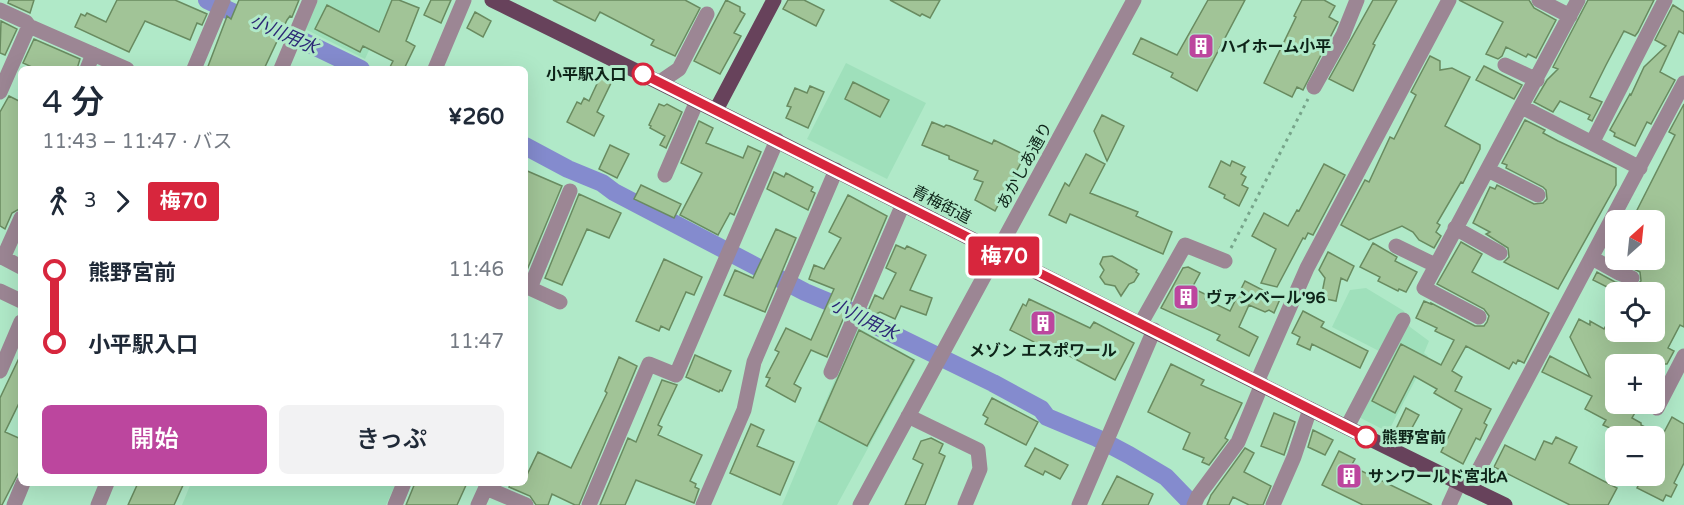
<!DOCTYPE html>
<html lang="ja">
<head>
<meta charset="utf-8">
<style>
	body { margin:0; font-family:"Varela Round","Noto Sans JP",sans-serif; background:#f2f2f3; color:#1f2937; height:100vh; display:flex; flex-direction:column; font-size:22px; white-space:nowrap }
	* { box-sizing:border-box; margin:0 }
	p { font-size:20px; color:#747a83 }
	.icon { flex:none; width:33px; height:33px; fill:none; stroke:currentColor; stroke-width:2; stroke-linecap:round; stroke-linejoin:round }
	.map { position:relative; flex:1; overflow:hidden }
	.details { position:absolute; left:18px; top:66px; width:510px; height:420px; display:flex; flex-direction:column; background:#fff; border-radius:9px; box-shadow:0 6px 24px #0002 }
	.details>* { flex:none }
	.badge { padding:0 12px; border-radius:4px; font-size:21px; line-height:39px }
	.needle { width:39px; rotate:27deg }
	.controls { position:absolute; left:1605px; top:210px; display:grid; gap:12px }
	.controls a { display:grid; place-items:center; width:60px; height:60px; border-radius:9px; background:#fff; box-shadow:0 6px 24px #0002; font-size:30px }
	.map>.badge { position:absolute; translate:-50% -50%; box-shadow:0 0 0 3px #fff }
	.legs { display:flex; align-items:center; gap:9px; height:66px; padding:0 24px; font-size:20px }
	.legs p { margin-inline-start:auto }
	.head { display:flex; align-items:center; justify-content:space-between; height:102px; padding:0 24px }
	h1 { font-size:33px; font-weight:600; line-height:45px }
	.button { display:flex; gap:12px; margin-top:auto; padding:12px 24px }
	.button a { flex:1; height:69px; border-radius:9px; background:#bc469e; color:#fff; font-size:24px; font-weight:600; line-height:69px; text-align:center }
	.button a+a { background:#f2f2f3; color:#1f2937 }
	ul { padding:0 24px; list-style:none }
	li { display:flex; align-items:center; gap:21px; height:72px; font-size:22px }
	li i { display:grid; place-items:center; width:9px; height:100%; margin:0 8px; background:currentColor }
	li i::after { content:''; width:15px; height:15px; margin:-8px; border:4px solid; border-radius:50%; background:#fff }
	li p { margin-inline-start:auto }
	li:first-child i { background:linear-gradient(#0000 50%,currentColor 0) }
	li:last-child i { background:linear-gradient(currentColor 50%,#0000 0) }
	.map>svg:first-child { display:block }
	.built { fill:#9fe0bb }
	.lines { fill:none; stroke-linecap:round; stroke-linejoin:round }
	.canal { stroke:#848bce; stroke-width:18 }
	.building { fill:#a1c497; stroke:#698b60; stroke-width:1.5 }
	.path { stroke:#77a48a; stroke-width:3; stroke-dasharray:3 4.5; stroke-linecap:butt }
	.minor { stroke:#9c8694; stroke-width:15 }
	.major { stroke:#67425b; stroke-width:15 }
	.line-1-casing { stroke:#fff; stroke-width:14 }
	.line-1 { stroke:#d7263d; stroke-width:9 }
	.stop-1-dot { fill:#fff; stroke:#d7263d; stroke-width:3 }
	.labels { text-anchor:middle; stroke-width:6; stroke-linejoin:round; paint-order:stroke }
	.poi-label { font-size:16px; font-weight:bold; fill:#0e2419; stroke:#b0e9c8; text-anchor:start }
	.stop-label { font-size:16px; font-weight:bold; fill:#0e2419; stroke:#b0e9c8; text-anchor:end }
	.street-label { font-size:16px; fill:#0e2419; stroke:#b0e9c8 }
	.water-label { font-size:18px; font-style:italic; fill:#2c2876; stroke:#b0e9c8 }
</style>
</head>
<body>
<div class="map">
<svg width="1684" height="505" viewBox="0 0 1684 505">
	<rect width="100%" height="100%" fill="#b0e9c8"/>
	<path class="built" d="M318,0H392L365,59L305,29Z
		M846,63L926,103L887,179L807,139Z
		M1366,288L1404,311L1410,327L1429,341L1424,353L1428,356L1388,432L1347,411L1379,351L1332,327L1350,290Z
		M857,327L916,360L837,505H782Z
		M191,483H396L386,505H182Z"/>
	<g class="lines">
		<path class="canal" d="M207,0L247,19L303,41L361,69
			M525,146L568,169L602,183L614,192L805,292L867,318L872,324L993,383L1041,409L1047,417L1097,438L1129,455L1166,477L1193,505"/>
	</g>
	<path class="building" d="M9,0H34L30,13L8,3Z
		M117,0H175L207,14L202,25L197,23L190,40L145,21L129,52L75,27L81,14L85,16L87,13L106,22Z
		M239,0H299L292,17L290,16L287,20L264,69H207L226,19L227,16L231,19Z
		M392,0H399L419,8L406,41L415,46L404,69H389L393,61L363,46L360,52L315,29L327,5L379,32Z
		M431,0H451L441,23L424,15Z
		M553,0H685L700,8L675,56L651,45L654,40L600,12L595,21Z
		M726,0L740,7V11L745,14L734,33L741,36L720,74L694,61Z
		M788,0H804L824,10L816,26L783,9Z
		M890,0H940L930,18L922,14L920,16Z
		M1208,0H1245L1197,91L1171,77L1173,73L1133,54L1141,38L1177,55Z
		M1302,0H1324L1335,6L1329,17L1338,22L1303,90L1297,87L1292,97L1264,83L1296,17L1294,16Z
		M1373,0H1397L1373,44L1375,45L1353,91L1329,79Z
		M1459,0H1529L1534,8L1556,20L1536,58L1528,54L1526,57L1506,47L1502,56L1498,59L1486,54L1503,22Z
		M1588,0H1654L1638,32L1635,36L1624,31L1606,65L1590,97L1602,102L1592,121L1588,119L1590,115L1560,101L1553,112L1534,102L1547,80L1558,69L1553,67Z
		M1673,5L1684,12V34L1679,31L1660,72L1675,80L1651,124L1647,122L1635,146L1614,136L1615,133L1610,130L1630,94L1631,95L1644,67L1666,46L1655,40Z
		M475,12L491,21L483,37L467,28Z
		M1,21L17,29L5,55L0,53Z
		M34,39L80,59L77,69H36L23,63Z
		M1430,56L1440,61V70L1452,68L1470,77L1445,126L1480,145V149L1463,183L1461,182L1437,223L1440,225L1436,232L1441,236L1434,248L1419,240L1413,232L1402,226L1369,240L1341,225L1365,180L1369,182L1390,137L1394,139L1416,95L1411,92Z
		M1484,66L1522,85L1514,99L1476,80Z
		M602,73L613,79L597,112L604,116L594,136L567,122L577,102L581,104L584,98L589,101Z
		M853,82L889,100L880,117L845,99Z
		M810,86L824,92L808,128L786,118L791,107L787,106L795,88L807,93Z
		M9,96L21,102V208L12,213L5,229L0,226V112Z
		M659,104L664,106L667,104L682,112L666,148L660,145L665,136L650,128L651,126L649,125Z
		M1684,104V327L1680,325L1668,348L1674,351L1667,364H1616V404H1640L1632,418L1641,423V425L1662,436L1672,417L1684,424V463L1674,483L1677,485L1671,497L1666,495L1663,501L1637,488L1643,476H1654V450L1662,436H1627L1603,425L1606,420L1585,409L1592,396L1542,372L1550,356L1590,377L1570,337L1579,319L1590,325V321L1604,329L1616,307V332H1654V292H1617L1593,280L1597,272L1615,282L1634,287L1641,281L1640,272L1615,260H1654V220H1632L1675,135L1669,132Z
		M1102,115L1124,126L1107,161L1094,131Z
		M1525,120L1545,130L1543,133L1558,141L1616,168V185L1558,289L1504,262L1509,257L1508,248L1486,234L1490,232L1473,223L1490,187L1495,189L1497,185L1534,204L1543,203L1547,199L1546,190L1543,187L1506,168L1507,165L1502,163Z
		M699,121L713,128L706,143L743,158L748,146L761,152L734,215L730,213L718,235L680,215L702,173L681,163Z
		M932,122L944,127L946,125L950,126L992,144L994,140L1025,155L995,211L975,200L983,182L974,179L978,171L949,159V156L922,145Z
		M610,145L629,154L617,178L599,169Z
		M1086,154L1105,164L1090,193L1138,212L1136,216L1172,232L1163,254L1070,214L1066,223L1049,215L1065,183L1069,186Z
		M1221,161L1230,166L1232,161L1245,167L1241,174L1246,177L1242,185L1248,188L1239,206L1224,198L1225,195L1209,187Z
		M1324,164L1345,175L1313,235L1308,233L1305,239L1303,238L1277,287L1261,283L1276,249L1252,236L1264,213L1288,226L1297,210L1299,211Z
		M525,170L562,186L527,270L525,269Z
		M774,172L784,177L786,173L813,187L811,191L815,193L808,210L767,189Z
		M641,185L681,204L674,218L634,199Z
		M579,194L621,213L609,238L587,229L562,285L545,278Z
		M848,195L887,216L827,357L811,350L794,384L801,388L795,402L766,386L770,378L766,377L779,352L775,350L786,328L811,340L834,289L809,279L814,265L824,269L841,238L829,232Z
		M776,229L796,238L765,312L724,295L735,270L753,278Z
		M1461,242L1482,254L1472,272L1549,313L1524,363L1518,360L1516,364L1513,362L1509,369L1466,346L1452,371L1462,377L1455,391L1491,409L1484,423L1487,425L1480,440L1476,438L1463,464L1441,452L1462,409L1434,393L1437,389L1414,376L1395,413L1372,401L1401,344L1441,365L1454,340L1435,331L1437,328L1416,318L1424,301L1431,304V303L1475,326H1484L1487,322L1489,316L1484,309L1437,284Z
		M1373,243L1397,257L1395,261L1417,272L1406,292L1399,289L1398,291L1378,281L1380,277L1360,267Z
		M896,245L905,249L907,246L926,255L910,290L932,298L926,315L901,306L895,319L880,312L864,320L875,295L883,299L896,273L886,268Z
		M1328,252L1354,266L1347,281L1341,278L1336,301L1321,298L1325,278L1319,270Z
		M1112,256L1137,270L1136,272L1139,274L1134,282L1129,284L1121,296L1115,286L1105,284L1100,277L1104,270L1100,264L1103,257Z
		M664,259L702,277L694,295L686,292L669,330L661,326L659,331L636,321Z
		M1188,267L1200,273L1192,288L1207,295L1205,299L1230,311L1245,281L1280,299L1274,313L1269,310L1265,312L1249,305L1239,327L1258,337L1249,356L1217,340L1220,335L1161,308L1183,268Z
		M1029,299L1090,328L1094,322L1134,343L1115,380L1064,353L1062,356L1010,330L1023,304L1026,306Z
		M1303,311L1324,322L1321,327L1368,351L1360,368L1312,344L1310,350L1297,344L1300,337L1292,333Z
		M859,330L914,360L867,446L819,421Z
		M21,354V399L5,432L21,439V468L2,505H0V398Z
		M695,355L731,371L722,391L720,390L719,392L686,377Z
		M619,357L637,366L579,505H575L552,494L548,505H536L530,496L509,487L511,483H525V479L538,452L571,468L607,393L605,391Z
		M1171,364L1204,380L1201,385L1242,403L1225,438L1228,440L1209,465L1202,462L1204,458L1183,449L1190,433L1148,412Z
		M662,380L677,385L658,425L662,427L658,435L702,455L690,481L696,484L695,487L699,489L694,503L636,480L625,505H600L628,438L636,442Z
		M992,398L1038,422L1026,445L985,424L988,418L983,415Z
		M1406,408L1419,415L1408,435L1396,429Z
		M1274,413L1295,422L1284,455L1261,446Z
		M751,424L764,430L757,446L794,462L780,495L730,473Z
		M1313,430L1333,440L1325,455L1308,447Z
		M1556,437L1577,447L1569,463L1617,488L1608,505H1570L1494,467L1505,445L1535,460L1544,441L1552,444Z
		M931,438L943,444L939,453L945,456L925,505H905L923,464L913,459L921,441Z
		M1035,448L1068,465L1060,479L1045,471L1043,475L1025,466Z
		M1245,448L1254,453L1244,472L1271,486L1263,505H1249L1233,497L1229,505H1207L1211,495Z
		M1339,451L1355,459L1351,466L1432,505H1363L1322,485Z
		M1117,476L1153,494L1148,505H1102Z
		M138,483H184L174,505H128Z
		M415,483H467L457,505H406Z"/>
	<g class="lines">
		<path class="path" d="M1231,248L1308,99"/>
		<path class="minor" d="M1539,0L1570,16
			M0,10L26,22L29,26L127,69
			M1505,65L1537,80
			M87,69L93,54
			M194,69L223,0
			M281,69L310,0
			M435,69L464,0
			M660,82L679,69L707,14
			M1314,87L1343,35L1357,0
			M0,92L29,26
			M1522,107L1592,143L1665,0
			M1592,143L1640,168
			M1488,170L1538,195
			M665,175L697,101
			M1455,228L1500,253
			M1396,246L1435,265
			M0,256L21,267
			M3,258L21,218
			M1592,258L1619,273L1632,278
			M525,286L560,302
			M530,288L570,191
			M0,291L21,301
			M1479,317L1424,288L1578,0
			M1141,323L1185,245L1225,261
			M0,371L21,322
			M831,372L903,204
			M1257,382L1307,268L1449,0
			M1657,408L1684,356
			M908,416L978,450L980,469L965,505
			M1347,427L1403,320
			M486,488L526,505
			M1469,488L1684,83
			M14,505L23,483
			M98,505L107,483
			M395,505L404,483
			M478,505L488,483
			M589,505L649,364L676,375L777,140
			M703,505L744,410L754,362L836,170
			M860,505L1134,0
			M1079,505L1154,330
			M1194,505L1198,496L1238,442L1262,384
			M1273,505L1294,457L1310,409
			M1449,505L1459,483"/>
		<path class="major" d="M492,0C831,165 1165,340 1505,505
			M716,110L774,0"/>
	</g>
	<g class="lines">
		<g class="line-1-casing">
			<path id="line-1" d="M643,74L1366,437"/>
		</g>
		<use href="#line-1" class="line-1"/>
	</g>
	<defs>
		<g id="building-square" transform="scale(1.35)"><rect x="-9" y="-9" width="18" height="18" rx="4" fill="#bc469e" stroke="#b0e9c8"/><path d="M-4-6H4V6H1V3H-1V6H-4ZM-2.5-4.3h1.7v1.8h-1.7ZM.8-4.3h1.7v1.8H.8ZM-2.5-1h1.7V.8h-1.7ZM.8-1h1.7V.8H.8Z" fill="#fff"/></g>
	</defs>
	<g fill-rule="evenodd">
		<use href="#building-square" x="1201" y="46"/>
		<use href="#building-square" x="1186" y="297"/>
		<use href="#building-square" x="1043" y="323"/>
		<use href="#building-square" x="1349" y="476"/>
	</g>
	<g class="stop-1-dot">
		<circle cx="643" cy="74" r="10"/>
		<circle cx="1366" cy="437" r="10"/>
	</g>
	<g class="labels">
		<g class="poi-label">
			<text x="1220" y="52">ハイホーム小平</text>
			<text x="1206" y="303">ヴァンベール'96</text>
			<text x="1043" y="356" text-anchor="middle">メゾン エスポワール</text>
			<text x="1368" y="482">サンワールド宮北A</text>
		</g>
		<g class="stop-label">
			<text x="626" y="80">小平駅入口</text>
			<text x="1382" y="443" text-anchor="start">熊野宮前</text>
		</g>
		<g class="street-label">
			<text transform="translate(1024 165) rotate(-61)" y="6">あかしあ通り</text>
			<text transform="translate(942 204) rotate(27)" y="6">青梅街道</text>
		</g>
		<g class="water-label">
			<text transform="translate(284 34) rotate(24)" y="6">小川用水</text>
			<text transform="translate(864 319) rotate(26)" y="6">小川用水</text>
		</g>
	</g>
</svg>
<div class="controls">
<a><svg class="needle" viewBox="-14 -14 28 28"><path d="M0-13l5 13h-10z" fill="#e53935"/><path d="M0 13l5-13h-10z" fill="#747a83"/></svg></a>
<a><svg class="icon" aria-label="locate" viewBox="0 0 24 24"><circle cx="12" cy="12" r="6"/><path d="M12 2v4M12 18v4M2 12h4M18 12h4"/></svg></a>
<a>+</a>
<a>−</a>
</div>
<b class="badge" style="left:1004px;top:256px;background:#d7263d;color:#fff">梅70</b>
<section class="details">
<div class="head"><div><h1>4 分</h1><p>11:43 – 11:47 · バス</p></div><b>¥260</b></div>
<div class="legs"><svg class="icon" aria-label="walk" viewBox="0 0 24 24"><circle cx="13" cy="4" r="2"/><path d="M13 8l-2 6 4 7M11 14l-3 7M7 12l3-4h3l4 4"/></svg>3<svg class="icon" aria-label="forward" viewBox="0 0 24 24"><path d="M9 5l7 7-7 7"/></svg><b class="badge" style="background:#d7263d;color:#fff">梅70</b></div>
<ul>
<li><i style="color:#d7263d"></i><b>熊野宮前</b><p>11:46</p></li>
<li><i style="color:#d7263d"></i><b>小平駅入口</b><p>11:47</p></li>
</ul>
<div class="button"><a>開始</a><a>きっぷ</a></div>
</section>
</div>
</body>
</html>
